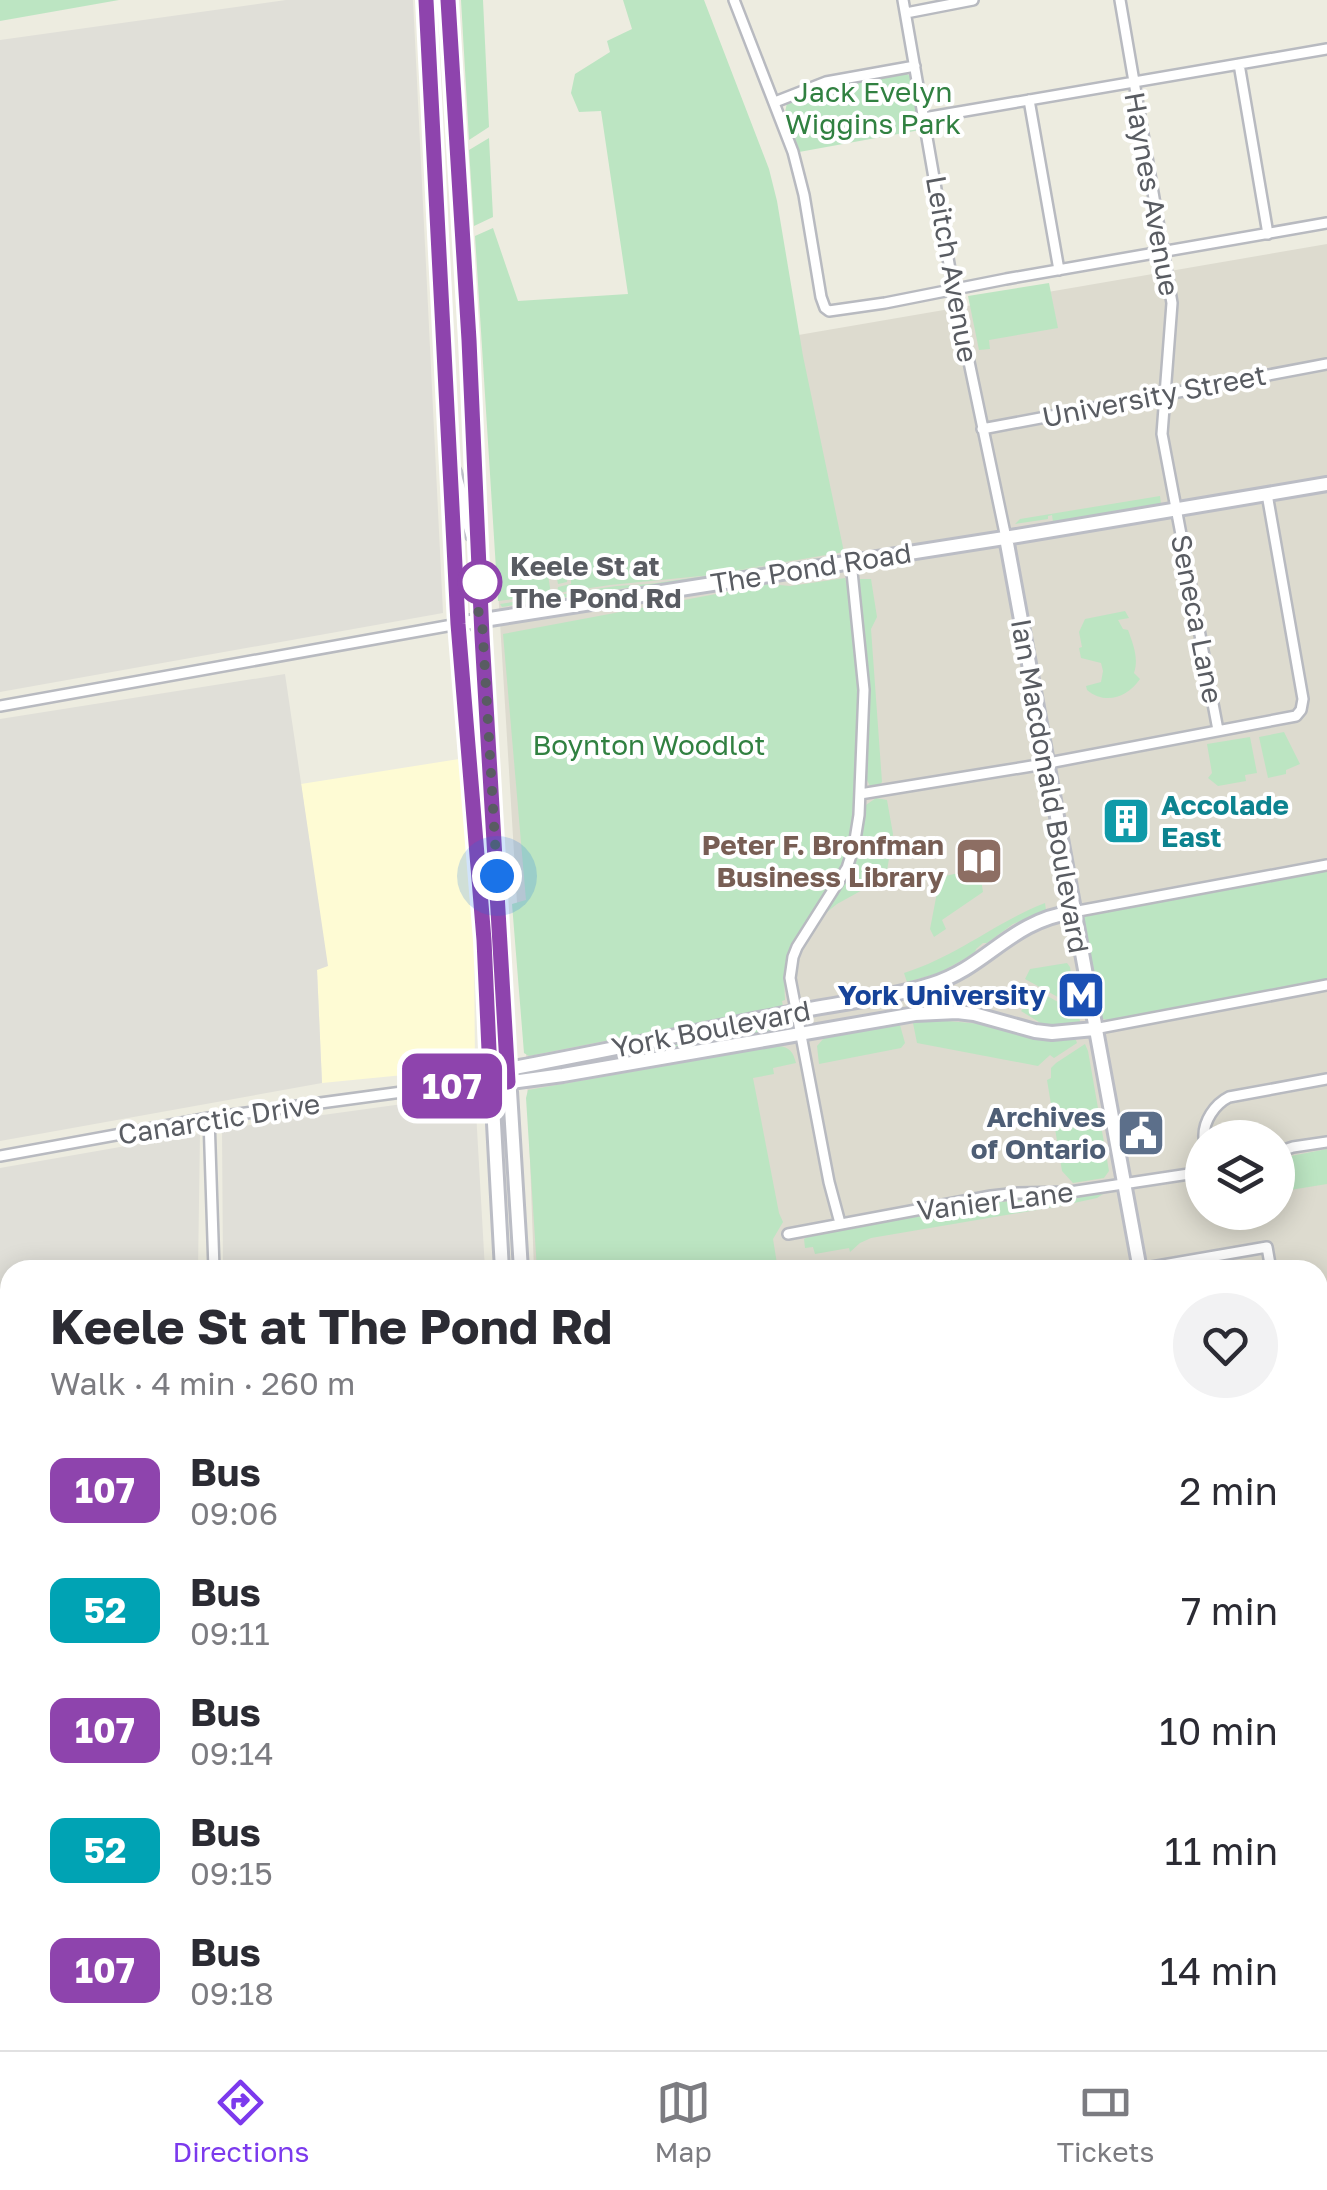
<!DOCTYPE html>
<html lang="en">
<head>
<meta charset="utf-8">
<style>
	body { margin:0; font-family:"Golos Text",sans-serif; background:#f2f2f3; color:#2b2b33; height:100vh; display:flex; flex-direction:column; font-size:38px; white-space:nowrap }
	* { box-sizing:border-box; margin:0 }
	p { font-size:32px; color:#7c7c81 }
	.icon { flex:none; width:55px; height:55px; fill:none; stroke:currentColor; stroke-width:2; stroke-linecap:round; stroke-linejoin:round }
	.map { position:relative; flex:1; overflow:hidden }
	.sheet { position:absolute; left:0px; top:1260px; width:1328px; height:790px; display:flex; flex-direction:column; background:#fff; border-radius:30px 30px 0 0; box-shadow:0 5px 25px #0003 }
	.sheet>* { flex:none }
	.badge { padding:0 20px; border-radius:15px; font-size:35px; line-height:65px }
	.controls { position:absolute; left:1185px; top:1120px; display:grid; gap:20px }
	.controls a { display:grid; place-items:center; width:110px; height:110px; border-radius:50%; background:#fff; box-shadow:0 5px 25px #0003; font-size:50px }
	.you { position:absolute; width:50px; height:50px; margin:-25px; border:8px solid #fff; border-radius:50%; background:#1a73e8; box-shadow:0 0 0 15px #1a73e833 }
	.map>.badge { position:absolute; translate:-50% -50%; box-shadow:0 0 0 5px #fff }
	.round { display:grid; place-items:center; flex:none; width:105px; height:105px; border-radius:52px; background:#f2f2f3 }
	.headline { display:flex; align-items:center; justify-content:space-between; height:170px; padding:0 50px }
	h1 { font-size:48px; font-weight:700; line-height:75px }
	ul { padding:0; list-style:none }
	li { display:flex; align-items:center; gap:30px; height:120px; padding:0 50px }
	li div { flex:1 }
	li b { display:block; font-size:38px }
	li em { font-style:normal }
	li .badge { min-width:110px; font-weight:700; text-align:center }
	.tabs { display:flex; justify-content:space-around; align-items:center; height:140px; border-top:2px solid #e1e1e2; background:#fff; font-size:28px; color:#7c7c81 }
	.tabs a { display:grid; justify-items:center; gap:5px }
	.tabs .active { color:#7c3aed }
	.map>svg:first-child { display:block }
	.commercial { fill:#fefbd4 }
	.industrial { fill:#e0dfd8 }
	.education { fill:#dddbcf; fill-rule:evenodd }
	.green { fill:#bce5c2 }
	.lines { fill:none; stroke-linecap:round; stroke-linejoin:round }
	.street-casing { stroke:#b8bac0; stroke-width:14 }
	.secondary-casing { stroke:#bbbdc5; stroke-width:18 }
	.street { stroke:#fff; stroke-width:9 }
	.secondary { stroke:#fff; stroke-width:12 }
	.line-casing { stroke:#fff; stroke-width:22 }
	.line { stroke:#8e44ad; stroke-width:15 }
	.walk { stroke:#595c62; stroke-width:10; stroke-dasharray:0 18 }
	.stop-dot { fill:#fff; stroke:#8e44ad; stroke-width:5 }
	.labels { text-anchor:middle; stroke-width:8; stroke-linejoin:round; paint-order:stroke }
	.park-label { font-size:28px; fill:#318141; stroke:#fff }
	.street-label { font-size:28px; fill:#595c62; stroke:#fff }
	.stop-label { font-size:28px; font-weight:bold; fill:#595c62; stroke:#fff; text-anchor:start }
	.culture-label { font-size:28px; font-weight:bold; fill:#0d838f; stroke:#fff; text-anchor:start }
	.education-label { font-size:28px; font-weight:bold; fill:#785e54; stroke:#fff; text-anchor:end }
	.transit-label { font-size:28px; font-weight:bold; fill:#164399; stroke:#fff; text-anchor:end }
	.service-label { font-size:28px; font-weight:bold; fill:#4e5e75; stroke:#fff; text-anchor:end }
</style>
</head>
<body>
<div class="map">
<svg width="1327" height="2050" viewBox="0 0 1327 2050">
	<rect width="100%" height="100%" fill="#edece0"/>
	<path class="commercial" d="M459,759L474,945L475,1068L322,1083L317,969L327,966L301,784Z
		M249,2040H425L427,2050H251Z
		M479,2040H614L616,2050H479Z"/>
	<path class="industrial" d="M286,0H413L443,613L0,692V40Z
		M285,674L328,966L317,970L322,1083L0,1141V719Z
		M475,1094L485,1270H223L222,1129Z
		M200,1133L198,1270H10V1394L0,1396V1168Z
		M10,1418V2014L1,2015L0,1420Z
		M102,2040H249L251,2050H51Z
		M878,2040H1058L1060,2050H880Z"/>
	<path class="education" d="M1327,244V1758L1318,1760V1270H534L526,1051L485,375L694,353ZM1202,1138H1278V1212H1202Z"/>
	<path class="green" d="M0,0H119L0,21Z
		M461,0H483L489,127L469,140Z
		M623,0H704L769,169L777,201L803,356L844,552L720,573L839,555V557L704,579L626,588L502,607L500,604L616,586L650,584L711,575L610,585L557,593L558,587L571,584V575L568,570L567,582L558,584L556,574L548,575L551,594L498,601L475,236L493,228L518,301L628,294L601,111L579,112L571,93L575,74L610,52L607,41L632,29Z
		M904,72L910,76L912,81L920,130L799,152L785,112L787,103L828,86Z
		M489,138L493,217L474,226L469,150Z
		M1049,283L1058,328L989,340L990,349L979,350L968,296Z
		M1160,496L1161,504L1053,522L1052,515L1048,516V519L1015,524L1020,519Z
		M845,578C864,632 865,808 844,861C821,917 780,931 785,1000L782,1001L783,1006L529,1056L524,1053L512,904L526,900L503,634L769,584L790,586Z
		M858,579H871L877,617L871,629L882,782L878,787L870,786L867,780L869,684Z
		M1125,611L1129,618L1118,620L1123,629L1128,630C1133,644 1139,658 1134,673L1140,679C1127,698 1105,705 1087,690L1086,686L1101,682L1103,671L1101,663L1081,658L1079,648L1082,647L1079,632L1085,619Z
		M1284,732L1300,764L1286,770V774L1268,778L1259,737Z
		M1250,737L1257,773L1245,775L1246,781L1218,786L1208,778L1212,773L1207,744Z
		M876,798L887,800L893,834L886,877L837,904L827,912L855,861L863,832L866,805Z
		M992,866L993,869L980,872L983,892L942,920L946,929L934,937L930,929L940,877Z
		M1327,870V980L1108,1020L1099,1018L1096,1011L1098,1000L1086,937L1081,922L1086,915Z
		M1045,903L1046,910L1013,924L987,943H983L976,949L975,953L939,973L907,982L904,973C958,956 994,923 1045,903Z
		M1067,963L1070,967L1076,1007L1025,979L1030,969Z
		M1040,992L1078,1013L1081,1025L1047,1027L1021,1011L1036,993Z
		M936,1020L982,1024L1034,1038L1076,1040L1077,1043L1054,1058L1050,1055L1038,1066L917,1043L913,1023Z
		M775,1021L782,1026L777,1032L537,1074L536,1072C616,1056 696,1037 775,1021Z
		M900,1025L905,1043L901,1048L819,1064L817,1046L824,1038Z
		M1085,1044L1088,1051L1109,1171L1104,1178L1073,1183L1062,1171L1047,1080L1051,1078V1068L1056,1063Z
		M778,1046C790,1047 793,1052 796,1063L773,1068L774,1074L753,1078L779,1213L783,1222L773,1239L778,1270H537L526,1098L528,1090Z
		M1327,1149V1184L1278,1192V1161L1291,1156Z
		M1103,1194L1097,1198L1060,1206L871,1238L860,1243L850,1252L849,1248L815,1254L813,1247L805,1248L804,1239L809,1236L987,1203Z"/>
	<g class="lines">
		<g class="street-casing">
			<path id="street" d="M734,0L793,152L804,195L821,297L825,308L829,311L885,303L1006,279L1327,223
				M903,0L952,281L1006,538
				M1120,0L1172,303L1162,434L1218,730
				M906,13L973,0
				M1239,64L1268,234
				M1029,100L1059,270
				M775,102L826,82L915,66
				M924,118L1327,49
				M982,429L1327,364
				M0,706L458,624
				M860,794L1038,765L1296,716L1301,710L1303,699L1267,494
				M1073,912L1327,865
				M1094,1029L1327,985
				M462,1086L491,1083
				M209,1118L214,1270
				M1204,1138C1203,1121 1215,1104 1229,1097L1327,1079
				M1278,1152L1293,1147L1327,1142
				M0,1156L209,1118L439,1087L475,1079L490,1072
				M840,1223L829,1182L790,978L793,957L797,947L847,868L854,846L859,815L864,690L851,562
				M788,1234L991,1196L1018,1193L1070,1192L1202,1172
				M1140,1269L1267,1247L1271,1270
				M0,1409L10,1407"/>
		</g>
		<g class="secondary-casing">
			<path id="secondary" d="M426,0L458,624L484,940L502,1270
				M448,0L469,339L482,636L521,1270
				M454,472L472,534
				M1006,538L1140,1270
				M458,624L1017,536L1327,484
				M459,626L469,639L474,715L484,767
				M503,1070C599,1052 694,1032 789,1013C836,1003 885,999 932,984C987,967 1010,921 1073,912
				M504,1083L563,1075L915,1014L957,1012L974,1014L1035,1031L1052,1033L1094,1029
				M1318,1537L1327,1539
				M1318,1772L1327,1770
				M1318,1792L1327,1790
				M0,2025L10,2023
				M444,2040L445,2050
				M460,2040L461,2050
				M0,2047L41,2040"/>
		</g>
		<use href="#street" class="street"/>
		<use href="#secondary" class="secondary"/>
	</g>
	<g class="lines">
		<g class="line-casing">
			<path id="line" d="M426,0L458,624L484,940L490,1072L475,1079L439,1087L508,1082L482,636L469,340L448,0"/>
		</g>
		<use href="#line" class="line"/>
		<path class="walk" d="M480,582L474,571L476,606L482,620L497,876"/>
	</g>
	<defs>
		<g id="building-square" transform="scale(2.5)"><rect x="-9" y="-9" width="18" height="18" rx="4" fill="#0f9aa8" stroke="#fff"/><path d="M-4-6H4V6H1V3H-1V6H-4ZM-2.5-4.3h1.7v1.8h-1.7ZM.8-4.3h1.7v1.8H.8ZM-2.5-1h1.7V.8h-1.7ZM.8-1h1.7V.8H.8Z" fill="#fff"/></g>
		<g id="library-square" transform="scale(2.5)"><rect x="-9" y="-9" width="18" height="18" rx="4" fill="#8d6e63" stroke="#fff"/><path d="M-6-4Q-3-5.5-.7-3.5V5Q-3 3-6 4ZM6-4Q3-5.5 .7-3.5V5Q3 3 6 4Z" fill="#fff"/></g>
		<g id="metro-square" transform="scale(2.5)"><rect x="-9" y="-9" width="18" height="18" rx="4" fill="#1a4fb4" stroke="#fff"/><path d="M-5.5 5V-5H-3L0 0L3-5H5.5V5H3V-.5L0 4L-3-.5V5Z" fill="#fff"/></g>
		<g id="civic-square" transform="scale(2.5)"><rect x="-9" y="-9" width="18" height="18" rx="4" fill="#5c6f8a" stroke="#fff"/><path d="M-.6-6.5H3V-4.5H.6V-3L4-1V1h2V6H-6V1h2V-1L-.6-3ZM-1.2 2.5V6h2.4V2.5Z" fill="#fff"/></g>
	</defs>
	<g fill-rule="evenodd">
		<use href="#building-square" x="1126" y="821"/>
		<use href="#library-square" x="979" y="861"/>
		<use href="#metro-square" x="1081" y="995"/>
		<use href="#civic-square" x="1141" y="1133"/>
	</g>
	<circle class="stop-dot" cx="480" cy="582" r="20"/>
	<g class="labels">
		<g class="park-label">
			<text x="873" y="102">Jack Evelyn<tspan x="873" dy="32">Wiggins Park</tspan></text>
			<text x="649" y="755">Boynton Woodlot</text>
		</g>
		<g class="street-label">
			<text transform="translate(1152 194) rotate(80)" y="10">Haynes Avenue</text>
			<text transform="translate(952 269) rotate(80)" y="10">Leitch Avenue</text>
			<text transform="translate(1154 396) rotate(-11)" y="10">University Street</text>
			<text transform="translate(811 568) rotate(-9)" y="10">The Pond Road</text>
			<text transform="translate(1197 619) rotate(79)" y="10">Seneca Lane</text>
			<text transform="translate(1050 786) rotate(80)" y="10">Ian Macdonald Boulevard</text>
			<text transform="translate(711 1029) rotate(-11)" y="10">York Boulevard</text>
			<text transform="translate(219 1119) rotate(-9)" y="10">Canarctic Drive</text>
			<text transform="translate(995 1201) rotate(-7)" y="10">Vanier Lane</text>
		</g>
		<g class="stop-label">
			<text x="510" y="576">Keele St at<tspan x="510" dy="32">The Pond Rd</tspan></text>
		</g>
		<g class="culture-label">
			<text x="1161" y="815">Accolade<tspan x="1161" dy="32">East</tspan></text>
		</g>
		<g class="education-label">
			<text x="944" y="855">Peter F. Bronfman<tspan x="944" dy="32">Business Library</tspan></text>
		</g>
		<g class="transit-label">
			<text x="1046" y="1005">York University</text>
		</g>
		<g class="service-label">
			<text x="1106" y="1127">Archives<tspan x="1106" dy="32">of Ontario</tspan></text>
		</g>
	</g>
</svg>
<div class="controls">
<a><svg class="icon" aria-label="layers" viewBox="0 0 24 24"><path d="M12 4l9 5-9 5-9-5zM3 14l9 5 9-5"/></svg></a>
</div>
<div class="you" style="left:497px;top:876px"></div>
<b class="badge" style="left:452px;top:1086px;background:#8e44ad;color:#fff">107</b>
<section class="sheet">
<div class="headline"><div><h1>Keele St at The Pond Rd</h1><p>Walk · 4 min · 260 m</p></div><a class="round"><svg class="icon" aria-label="heart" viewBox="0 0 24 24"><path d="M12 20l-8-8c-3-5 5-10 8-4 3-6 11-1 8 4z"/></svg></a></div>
<ul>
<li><span class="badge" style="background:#8e44ad;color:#fff">107</span><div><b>Bus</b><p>09:06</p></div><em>2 min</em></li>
<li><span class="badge" style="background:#00a3b4;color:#fff">52</span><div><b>Bus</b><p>09:11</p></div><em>7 min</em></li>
<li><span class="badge" style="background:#8e44ad;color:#fff">107</span><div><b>Bus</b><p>09:14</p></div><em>10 min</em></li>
<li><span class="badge" style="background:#00a3b4;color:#fff">52</span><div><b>Bus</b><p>09:15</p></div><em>11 min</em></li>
<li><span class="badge" style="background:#8e44ad;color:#fff">107</span><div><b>Bus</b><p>09:18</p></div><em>14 min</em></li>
</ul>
</section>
</div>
<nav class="tabs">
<a class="active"><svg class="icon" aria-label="directions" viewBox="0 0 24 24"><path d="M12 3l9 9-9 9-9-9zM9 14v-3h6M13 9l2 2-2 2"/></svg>Directions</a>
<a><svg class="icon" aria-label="map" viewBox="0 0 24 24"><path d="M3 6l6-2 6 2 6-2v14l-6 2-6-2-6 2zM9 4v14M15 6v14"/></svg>Map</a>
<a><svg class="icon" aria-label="tickets" viewBox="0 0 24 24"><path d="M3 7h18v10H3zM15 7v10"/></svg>Tickets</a>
</nav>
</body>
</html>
